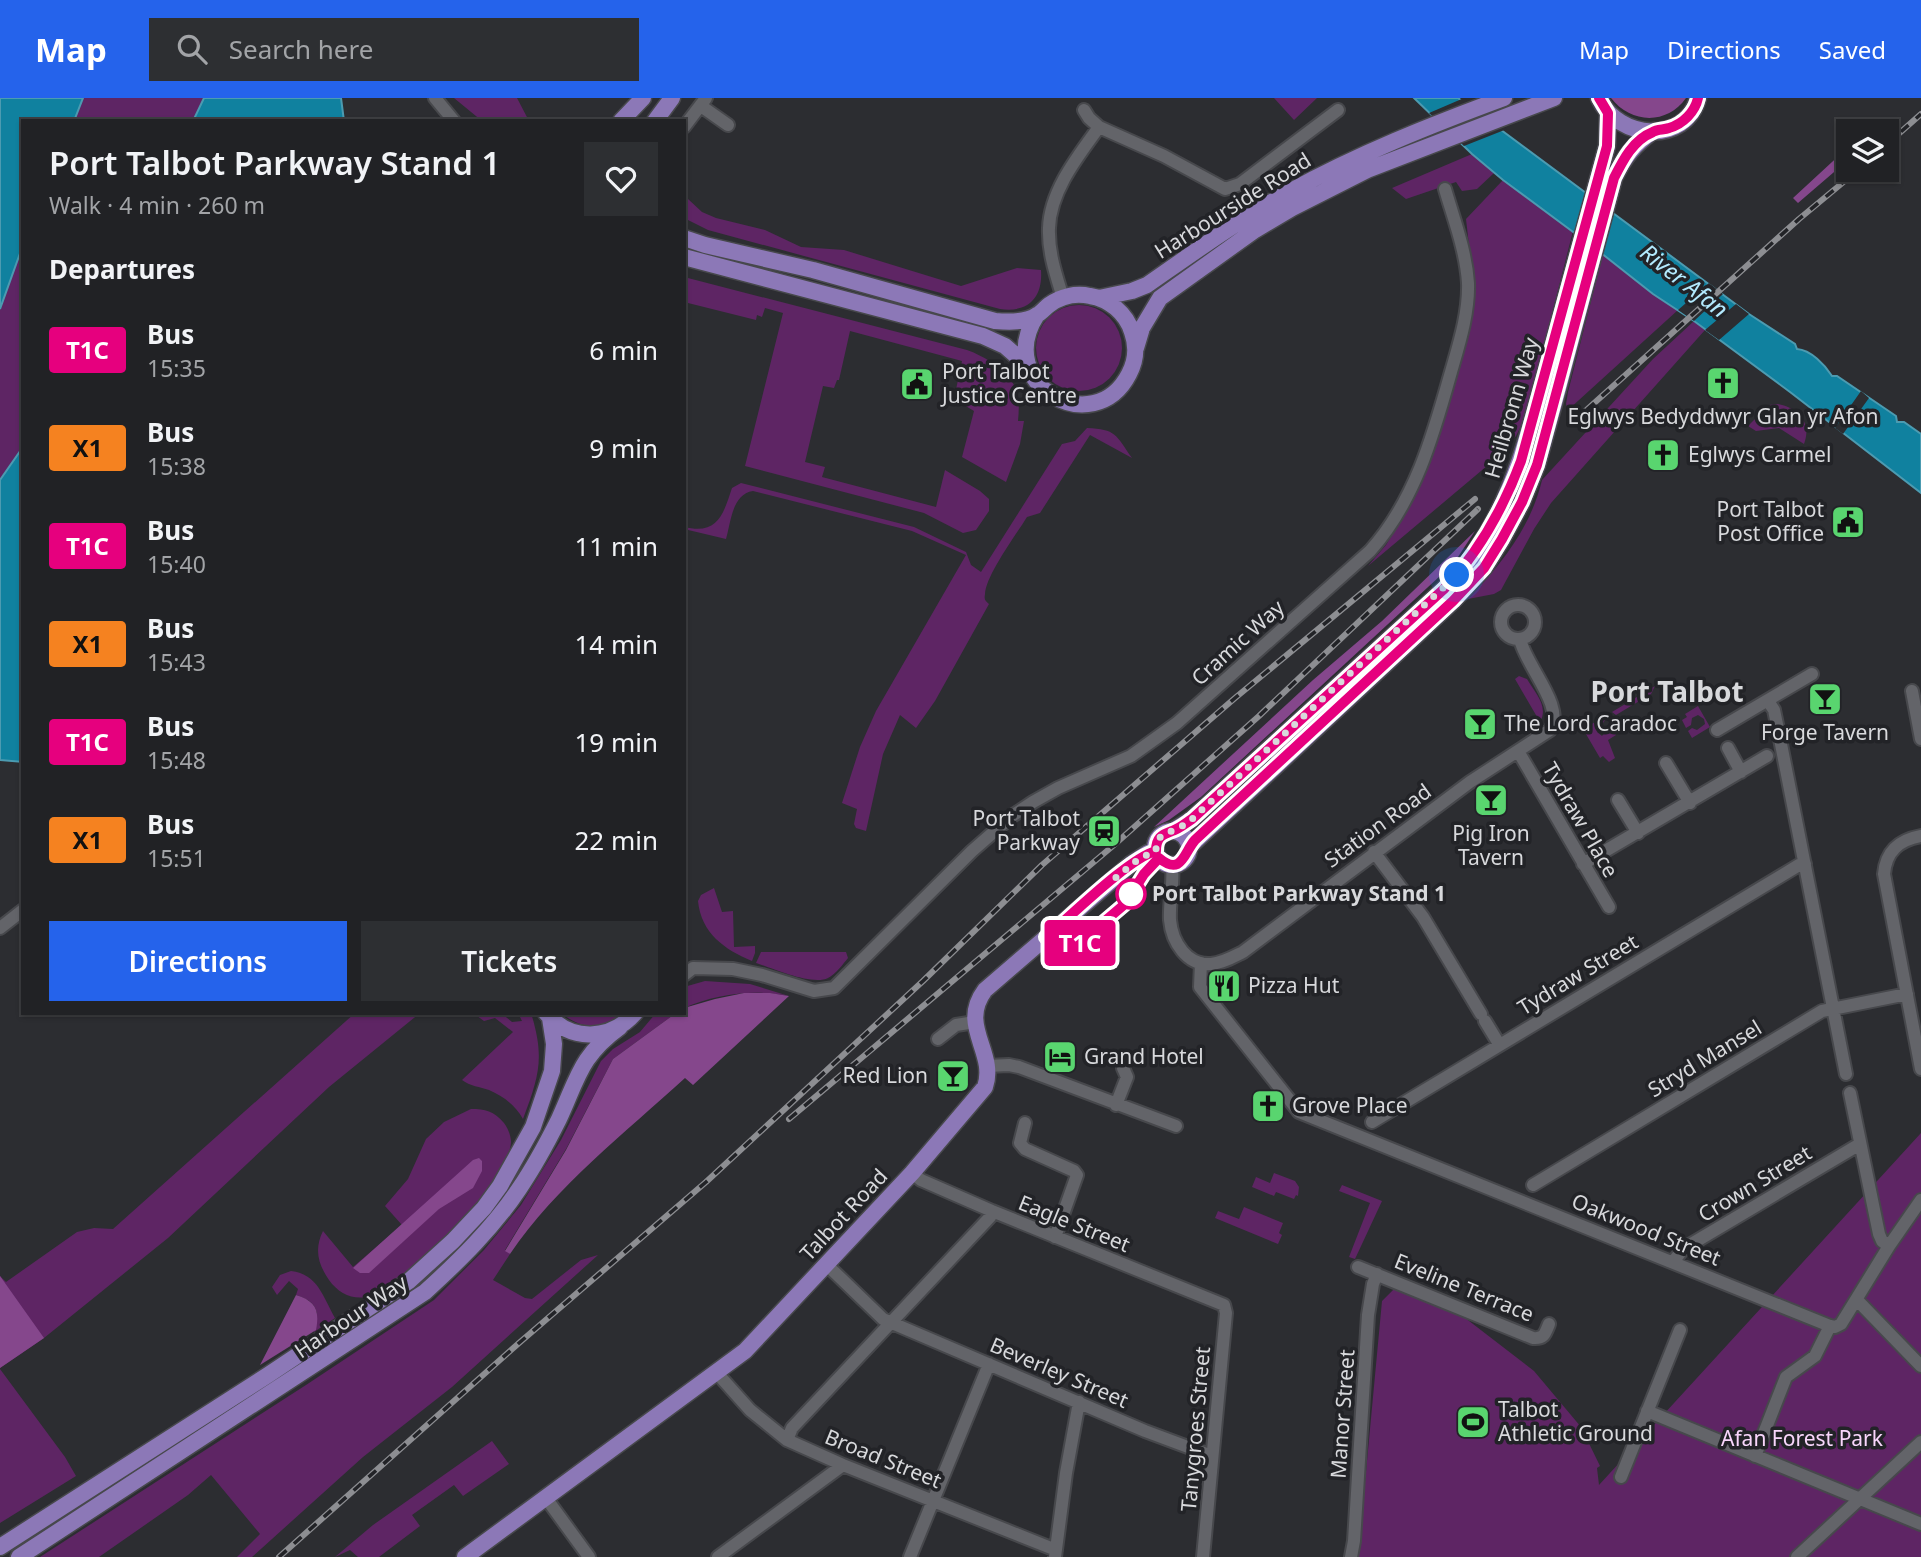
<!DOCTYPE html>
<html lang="en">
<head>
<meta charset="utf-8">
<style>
	body { margin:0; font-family:"Noto Sans",sans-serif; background:#2d2f32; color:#f1f3f6; height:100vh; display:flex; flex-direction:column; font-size:26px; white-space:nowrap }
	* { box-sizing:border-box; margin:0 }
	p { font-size:23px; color:#a2a4a7 }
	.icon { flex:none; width:38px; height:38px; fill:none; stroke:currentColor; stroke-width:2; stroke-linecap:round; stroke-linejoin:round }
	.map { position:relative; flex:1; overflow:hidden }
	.side { position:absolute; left:21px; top:21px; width:665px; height:896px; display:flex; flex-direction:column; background:#212225; border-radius:0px; box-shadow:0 2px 5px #0004,0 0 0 2px #3e3f42 }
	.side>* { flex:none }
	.badge { padding:0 14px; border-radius:5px; font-size:24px; line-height:46px }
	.fabs { position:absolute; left:1836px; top:21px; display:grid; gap:14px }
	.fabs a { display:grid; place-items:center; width:63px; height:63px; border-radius:0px; background:#212225; box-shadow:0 2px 5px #0004,0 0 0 2px #3e3f42; font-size:35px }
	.you { position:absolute; width:35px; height:35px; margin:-18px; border:5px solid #fff; border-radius:50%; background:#1a73e8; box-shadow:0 0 0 10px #1a73e833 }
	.map>.badge { position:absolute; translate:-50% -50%; box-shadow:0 0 0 4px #fff }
	h2 { padding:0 28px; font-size:26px; line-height:63px }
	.round { display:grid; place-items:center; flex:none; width:74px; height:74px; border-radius:0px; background:#2d2f32 }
	.headline { display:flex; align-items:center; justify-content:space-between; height:119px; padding:0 28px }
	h1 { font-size:33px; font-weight:600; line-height:52px }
	.cta { display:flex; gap:14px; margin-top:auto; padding:14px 28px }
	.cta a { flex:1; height:80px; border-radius:0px; background:#2563eb; color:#fff; font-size:28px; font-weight:600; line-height:80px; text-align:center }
	.cta a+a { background:#2d2f32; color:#f1f3f6 }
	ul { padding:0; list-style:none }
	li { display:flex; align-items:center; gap:21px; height:98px; padding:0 28px }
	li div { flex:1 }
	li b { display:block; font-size:26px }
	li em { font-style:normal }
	li .badge { min-width:77px; font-weight:700; text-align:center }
	header { display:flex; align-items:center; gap:42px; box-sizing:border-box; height:98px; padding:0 35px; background:#2563eb; color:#fff }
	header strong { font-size:33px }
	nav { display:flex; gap:38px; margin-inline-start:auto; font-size:24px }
	.search { width:490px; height:63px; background:#2d2f32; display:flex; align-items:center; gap:18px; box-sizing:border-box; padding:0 24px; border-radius:0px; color:#a2a4a7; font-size:26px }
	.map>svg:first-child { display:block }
	.green { fill:#5e2564 }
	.forest { fill:#85478c }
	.water { fill:#10819f; stroke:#4c9bb1; stroke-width:2 }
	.pier { fill:#2c2d31 }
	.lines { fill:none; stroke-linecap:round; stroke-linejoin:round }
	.minor-casing { stroke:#47484c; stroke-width:16 }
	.major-casing { stroke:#47484c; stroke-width:19 }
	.minor { stroke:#636469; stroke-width:12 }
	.major { stroke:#8c78b7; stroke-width:16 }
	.rail-casing { stroke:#8d8e92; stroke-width:6 }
	.rail { stroke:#222327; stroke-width:3.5; stroke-dasharray:10; stroke-linecap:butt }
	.major-bridge-casing { stroke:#47484c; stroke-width:19; stroke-linecap:butt }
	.major-bridge { stroke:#8c78b7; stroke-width:16 }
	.line-casing { stroke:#fff; stroke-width:16 }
	.line { stroke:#e6007e; stroke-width:10 }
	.walk { stroke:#d8d9dc; stroke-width:7; stroke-dasharray:0 12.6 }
	.stop-dot { fill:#fff; stroke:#e6007e; stroke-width:3.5 }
	.labels { text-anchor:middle; stroke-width:7; stroke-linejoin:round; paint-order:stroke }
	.street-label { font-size:21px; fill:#d8d9dc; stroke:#222327 }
	.poi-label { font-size:21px; fill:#d8d9dc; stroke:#222327; text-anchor:start }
	.stop-label { font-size:21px; font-weight:bold; fill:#d8d9dc; stroke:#222327; text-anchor:start }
	.park-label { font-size:21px; fill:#f9d6fc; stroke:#222327 }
	.water-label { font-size:23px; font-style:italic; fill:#b3eafe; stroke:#222327 }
	.district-label { font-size:28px; font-weight:bold; fill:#d8d9dc; stroke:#222327 }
</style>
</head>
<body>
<header>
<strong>Map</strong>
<div class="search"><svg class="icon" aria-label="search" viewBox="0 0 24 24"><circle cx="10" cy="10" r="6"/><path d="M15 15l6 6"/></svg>Search here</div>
<nav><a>Map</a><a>Directions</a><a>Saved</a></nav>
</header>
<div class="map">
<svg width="1921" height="1459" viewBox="0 0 1921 1459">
	<rect width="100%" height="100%" fill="#2c2d31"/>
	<path class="green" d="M83,0H204L193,23H74Z
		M454,0H517L529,23H482Z
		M1274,0H1317L1294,22Z
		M1472,56L1494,75L1477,91L1462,93L1456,84L1406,101L1392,90Z
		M684,79L687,80L685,89L688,101L702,114L716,120L765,132L801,149L844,152L961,188L1017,170L1041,172C1043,200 1028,215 1000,211L708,132L684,120Z
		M1503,82L1573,133L1526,318L1516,338L1500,357L1368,468L1386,447L1415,399L1438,340L1450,298L1473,182L1466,121Z
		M23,147V349L0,382V211Z
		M1603,156L1653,196L1678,212L1568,312L1566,306L1568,294Z
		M684,179L967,252C984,258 1007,272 1015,289C1020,299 1019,312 1018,323H1024L1020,346L1006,384L962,359L974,313L954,301L962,263L850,233L839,282H837L834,290L823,288L805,364L825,369L822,379L936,409L945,372L980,393L989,401V413L976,432L963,435L924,415L745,368L783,215L765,210L762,219L757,217L756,222L684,204Z
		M1036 250a43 43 0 1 1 86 0a43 43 0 1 1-86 0Z
		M1694,223L1705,232L1551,405L1534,431L1501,492L1494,496L1468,501C1501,467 1531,429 1542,382L1653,261Z
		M1778,306C1799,310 1812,325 1804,346L1779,330L1756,333L1748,328L1769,307Z
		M1087,330C1116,331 1116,337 1132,360L1090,337L1040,415L1027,419C1016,437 986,477 985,496C984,502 985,502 989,506L935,603L916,630L900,617L883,656L866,733L856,730L854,726L857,711L842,705L860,649L876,613L966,457L912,433L753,393C732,396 731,424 726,441L684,431V429C718,437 723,417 732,390L741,385L914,429L966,454L971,467L981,474L1062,346L1075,343Z
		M1519,578L1527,581C1535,595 1549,608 1540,624L1515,581Z
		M1655,588L1651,596L1616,617L1612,614Z
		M1698,608L1710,629L1692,640L1688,633L1692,630L1697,632L1705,626L1704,621L1698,617L1692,620L1691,627L1686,630L1682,622L1687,619L1685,616Z
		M1609,616L1597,634L1602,638L1613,625L1624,619L1627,625L1614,633L1616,637L1608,642L1615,660L1609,664L1603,658L1600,660L1583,631Z
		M714,790L722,814L733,813L734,849L755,848V855L752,863C725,852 701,835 698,803L701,797Z
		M761,854H846L848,860C843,866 836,876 828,880C812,888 772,870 756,865Z
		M705,883L750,886L789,898C755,891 716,896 684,910V889Z
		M355,915H420L329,989L168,1140L44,1240L0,1270V1178L6,1184L77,1134L94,1130L113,1131Z
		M473,915H501L512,924L522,923L518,915H531C545,960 539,978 523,1021C515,1007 503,998 489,992C480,989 470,988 462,982L513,934L495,920L484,923Z
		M561,915H626C604,931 583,933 561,915Z
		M656,915H676L613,961L566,1051L505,1152L510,1156L493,1182L525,1200L532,1201L581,1162L598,1157L452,1289L363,1359L252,1459H237L260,1436L211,1377L188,1397L99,1459H40L306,1287L434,1202L484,1152L521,1107L561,1042L601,963L613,951L640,934Z
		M471,1011C485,1011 494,1013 504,1025C508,1030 511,1038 511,1044C509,1084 409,1188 371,1198C354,1203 339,1196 329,1182C318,1166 314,1151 323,1133L353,1169L402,1127L385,1108L408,1081L426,1041L444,1024Z
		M1921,1035V1459H1358L1382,1203L1394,1191L1460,1216L1534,1273L1581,1329L1600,1368L1597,1370L1599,1387Z
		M1274,1075L1295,1083L1299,1089L1298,1098L1296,1097L1294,1101L1276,1094L1274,1098L1252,1089L1256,1079L1270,1085Z
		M1342,1087L1382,1103L1355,1161L1349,1159L1370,1105L1339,1093Z
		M1244,1109L1283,1125L1279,1135L1282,1137L1278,1146L1215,1120L1218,1113L1239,1121Z
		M291,1173C318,1176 323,1199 335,1220L314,1234C321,1213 316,1203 296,1197L298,1191L289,1183L277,1197L272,1189L280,1177Z
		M0,1271L65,1359L76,1378L0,1425Z
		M492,1343L509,1366L463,1398L454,1387L412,1417L420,1428L379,1459H358L350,1452L335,1459L373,1427Z"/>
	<path class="forest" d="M1611,0H1686C1667,27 1631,26 1611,0Z
		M1845,52L1848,56V62L1798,105L1793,100Z
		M1475,433L1454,465L1201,699L1169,722L1154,729L1313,582L1382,523Z
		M744,895H770L789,898L693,987L685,980C625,1035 556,1088 510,1156L505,1153L566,1052L613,961L676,915H684V910L715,901Z
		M479,1060L482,1063V1073L473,1090L439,1111L369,1175H360L353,1170L473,1062Z
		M0,1178L44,1240L0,1270Z
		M296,1197C315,1203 320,1211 316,1232L260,1267Z"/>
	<path class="water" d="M0,0H83L74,23H23V147L0,211Z
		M204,0H341L344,23H193Z
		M1414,0H1458L1749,216L1795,246L1797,251C1811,252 1825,267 1832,278H1837L1896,318L1897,324H1904L1921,336V395L1790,294L1694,223L1653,196L1596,151L1503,82L1472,56Z
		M23,349V664L0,662V382Z"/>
	<path class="pier" d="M1464,0L1507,31L1464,48L1429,15Z
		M1709,185L1723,196L1694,223L1678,212Z
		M1736,206L1749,216L1719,242L1705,232Z
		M1861,293L1869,300L1843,336L1835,330Z"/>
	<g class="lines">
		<g class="minor-casing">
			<path id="minor" d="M435,0L454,23
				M701,8L728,27
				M1084,12L1089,20L1099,29L1164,58L1225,91L1240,86L1338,12
				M684,29L706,0
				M1063,200C1056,177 1048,154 1049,130C1050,93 1078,58 1099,29
				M1501 524a17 17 0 1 1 34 0a17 17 0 1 1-34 0Z
				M1912,593L1921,641
				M1768,603L1774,612L1780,641L1846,976
				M1717,632L1812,576
				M1728,650L1741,674
				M1518,653L1609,809
				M1666,665L1690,705
				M1618,702L1638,735
				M1921,738C1899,742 1886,753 1884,776L1921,971
				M1374,754L1423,819L1481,916
				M1583,766L1767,658
				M1172,767C1174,785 1169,804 1170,822C1172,844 1187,868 1211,866C1223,865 1233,859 1243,854L1470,684L1550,632C1566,609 1525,567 1520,541
				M0,830L23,812
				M1201,865L1200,889L1299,1014L1830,1228L1835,1229L1841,1226L1889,1148L1921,1102
				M684,877L693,870L733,871L762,877L814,893L834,890L972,753L1012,718L1033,704L1058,690L1131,658L1177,625L1370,453C1415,403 1433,338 1451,274C1459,246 1469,215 1468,185C1466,153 1454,122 1445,91
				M1485,923L1499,946
				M938,941L956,927L975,924
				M987,968L1009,967L1019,969L1176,1028
				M1850,995L1879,1136L1882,1143L1889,1148
				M1116,1007L1127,979L1123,970
				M1372,1024L1799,767L1805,766
				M1025,1025L1020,1045L1025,1051L1074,1073L1077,1077L1055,1139
				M912,1075L921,1082L992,1113L1224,1207L1226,1215L1203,1459
				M1533,1087L1822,913L1907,896
				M1673,1164L1683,1151L1860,1046
				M826,1166L883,1221L892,1225L1145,1333L1212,1358
				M1358,1169L1533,1240C1544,1241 1545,1236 1549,1226
				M1857,1202L1921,1268
				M717,1275L750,1312L787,1342L843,1367L1056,1452
				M1647,1313L1921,1426
				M787,1342L792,1330L990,1119L992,1113
				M1755,1358L1786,1279L1815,1258L1830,1228
				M1621,1379L1680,1232
				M546,1400L589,1459
				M718,1459L843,1367
				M910,1459L989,1266
				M1055,1459L1066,1375L1079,1304
				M1351,1459L1354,1443L1368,1217L1373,1186L1377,1176
				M1797,1459L1921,1344"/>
		</g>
		<g class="major-casing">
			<path id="major" d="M1599,0C1618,42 1686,47 1698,0
				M621,23L643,0
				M655,23L672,0
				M684,140L705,147L813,172L995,223C1008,224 1026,225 1037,217C1041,215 1045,210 1049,207C1061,198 1076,195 1090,198C1109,201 1126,215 1132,234C1137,248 1136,263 1129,276C1094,344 992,286 1037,217
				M684,159L983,238L1005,248L1028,268
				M1099,200L1132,193L1147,187C1193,155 1240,121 1289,94C1358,56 1431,27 1504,0
				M1136,250L1142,230L1160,200L1255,132L1292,110L1367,72L1554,0
				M1542,287L1607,48L1608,15
				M1558,291L1614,80C1624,59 1634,47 1653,33
				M1173,733L1192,721L1444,491L1469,464L1489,432
				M1155 750a17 17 0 1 1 34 0a17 17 0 1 1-34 0Z
				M1189,749L1453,503L1484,470L1502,441
				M546,915C571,945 611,942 635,915
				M0,1449L268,1277L409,1183L453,1143L484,1110L500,1088L533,1029L552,973L554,946L550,920
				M19,1459L425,1194C459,1163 493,1130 519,1091C534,1069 547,1045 559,1021C578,980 580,958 620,929
				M465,1459L745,1253L912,1075L985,989C997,954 958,928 985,892L1131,766L1148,755L1156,753"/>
		</g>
		<use href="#minor" class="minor"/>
		<use href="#major" class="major"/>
		<g class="rail-casing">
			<path id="rail" d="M1886,47L1921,16
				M1572,325L1799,121L1858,72
				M789,1021L1114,747L1259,618L1478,411
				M279,1459L519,1245L706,1084L923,883L1042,767L1235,600L1475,401"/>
		</g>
		<use href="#rail" class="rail"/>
		<g class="major-bridge-casing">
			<path id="major-bridge" d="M1489,432C1515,386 1528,338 1542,287
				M1502,441L1522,404L1537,367L1558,291"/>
		</g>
		<use href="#major-bridge" class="major-bridge"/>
	</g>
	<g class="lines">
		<g class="line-casing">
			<path id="line" d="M1599,0L1608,15L1607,48L1521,363C1503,411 1480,453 1444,491L1192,721C1186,725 1179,731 1172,733C1161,737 1156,740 1156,753C1129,760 1070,819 1046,839C1053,847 1061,852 1072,851L1125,806L1144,776L1159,760C1182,779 1184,754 1195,742L1453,503L1484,470L1502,441L1522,404L1537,367L1614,80C1623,62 1633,42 1653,34C1657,31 1664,32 1669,30C1683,26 1695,14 1698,0"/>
		</g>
		<use href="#line" class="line"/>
		<path class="walk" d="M1131,796L1114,781L1140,760L1156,753C1156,740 1161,737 1172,733C1179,731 1186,725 1192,721L1457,477"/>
	</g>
	<defs>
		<g id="church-square" transform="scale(1.75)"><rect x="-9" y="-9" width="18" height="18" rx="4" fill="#59d56f" stroke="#222327"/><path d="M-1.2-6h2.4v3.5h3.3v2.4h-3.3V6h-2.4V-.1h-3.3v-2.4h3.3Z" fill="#111"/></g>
		<g id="civic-square" transform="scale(1.75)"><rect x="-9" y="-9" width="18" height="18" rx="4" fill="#59d56f" stroke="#222327"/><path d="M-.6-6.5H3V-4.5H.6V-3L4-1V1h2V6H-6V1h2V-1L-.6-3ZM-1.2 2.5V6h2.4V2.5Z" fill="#111"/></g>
		<g id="bar-square" transform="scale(1.75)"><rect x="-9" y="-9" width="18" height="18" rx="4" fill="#59d56f" stroke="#222327"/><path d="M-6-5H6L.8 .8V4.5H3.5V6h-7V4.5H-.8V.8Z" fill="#111"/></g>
		<g id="station-square" transform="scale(1.75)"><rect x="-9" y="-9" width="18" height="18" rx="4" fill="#59d56f" stroke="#222327"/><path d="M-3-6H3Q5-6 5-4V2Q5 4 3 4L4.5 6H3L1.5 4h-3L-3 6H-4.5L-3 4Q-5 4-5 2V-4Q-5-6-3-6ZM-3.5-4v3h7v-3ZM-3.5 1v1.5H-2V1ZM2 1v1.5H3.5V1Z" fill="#111"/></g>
		<g id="restaurant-square" transform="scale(1.75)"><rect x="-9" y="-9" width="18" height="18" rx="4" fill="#59d56f" stroke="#222327"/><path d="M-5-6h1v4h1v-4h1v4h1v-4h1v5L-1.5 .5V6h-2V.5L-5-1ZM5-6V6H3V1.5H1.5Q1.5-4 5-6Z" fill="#111"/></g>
		<g id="hotel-square" transform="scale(1.75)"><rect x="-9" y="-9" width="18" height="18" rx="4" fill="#59d56f" stroke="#222327"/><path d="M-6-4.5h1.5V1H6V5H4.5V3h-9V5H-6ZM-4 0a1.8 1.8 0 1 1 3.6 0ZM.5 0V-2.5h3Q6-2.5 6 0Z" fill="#111"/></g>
		<g id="stadium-square" transform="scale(1.75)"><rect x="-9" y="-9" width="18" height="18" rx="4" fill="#59d56f" stroke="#222327"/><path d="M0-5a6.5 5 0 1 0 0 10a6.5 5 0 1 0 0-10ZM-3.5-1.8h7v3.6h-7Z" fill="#111"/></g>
	</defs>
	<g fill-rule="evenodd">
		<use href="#church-square" x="1723" y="285"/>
		<use href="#civic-square" x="917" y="286"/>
		<use href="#church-square" x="1663" y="357"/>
		<use href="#civic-square" x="1848" y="424"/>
		<use href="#bar-square" x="1825" y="601"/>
		<use href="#bar-square" x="1480" y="626"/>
		<use href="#bar-square" x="1491" y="702"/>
		<use href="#station-square" x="1104" y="733"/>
		<use href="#restaurant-square" x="1224" y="888"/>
		<use href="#hotel-square" x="1060" y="959"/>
		<use href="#bar-square" x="953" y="978"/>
		<use href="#church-square" x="1268" y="1008"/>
		<use href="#stadium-square" x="1473" y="1324"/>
	</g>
	<circle class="stop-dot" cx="1131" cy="796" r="14"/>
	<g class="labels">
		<g class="street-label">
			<text transform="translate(1233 108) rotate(-32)" y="7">Harbourside Road</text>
			<text transform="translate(1512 310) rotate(-74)" y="7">Heilbronn Way</text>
			<text transform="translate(1238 545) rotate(-42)" y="7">Cramic Way</text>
			<text transform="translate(1580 722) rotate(60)" y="7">Tydraw Place</text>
			<text transform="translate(1378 728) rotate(-36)" y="7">Station Road</text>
			<text transform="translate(1578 877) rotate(-31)" y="7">Tydraw Street</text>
			<text transform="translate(1705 961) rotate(-31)" y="7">Stryd Mansel</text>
			<text transform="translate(1755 1086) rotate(-31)" y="7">Crown Street</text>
			<text transform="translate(844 1117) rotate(-47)" y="7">Talbot Road</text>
			<text transform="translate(1074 1126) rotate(22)" y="7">Eagle Street</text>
			<text transform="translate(1646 1132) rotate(22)" y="7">Oakwood Street</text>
			<text transform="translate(1464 1190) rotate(22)" y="7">Eveline Terrace</text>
			<text transform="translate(351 1219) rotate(-34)" y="7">Harbour Way</text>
			<text transform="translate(1059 1275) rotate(23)" y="7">Beverley Street</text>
			<text transform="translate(1343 1316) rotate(-86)" y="7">Manor Street</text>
			<text transform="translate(1196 1331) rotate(-85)" y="7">Tanygroes Street</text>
			<text transform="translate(883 1361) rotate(22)" y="7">Broad Street</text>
		</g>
		<g class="poi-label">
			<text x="942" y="281">Port Talbot<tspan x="942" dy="24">Justice Centre</tspan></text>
			<text x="1723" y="326" text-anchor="middle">Eglwys Bedyddwyr Glan yr Afon</text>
			<text x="1688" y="364">Eglwys Carmel</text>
			<text x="1824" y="419" text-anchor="end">Port Talbot<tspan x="1824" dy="24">Post Office</tspan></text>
			<text x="1504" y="633">The Lord Caradoc</text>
			<text x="1825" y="642" text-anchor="middle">Forge Tavern</text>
			<text x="1080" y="728" text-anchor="end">Port Talbot<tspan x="1080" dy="24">Parkway</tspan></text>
			<text x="1491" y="743" text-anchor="middle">Pig Iron<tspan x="1491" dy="24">Tavern</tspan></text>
			<text x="1248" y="895">Pizza Hut</text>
			<text x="1084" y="966">Grand Hotel</text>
			<text x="928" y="985" text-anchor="end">Red Lion</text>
			<text x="1292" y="1015">Grove Place</text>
			<text x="1498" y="1319">Talbot<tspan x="1498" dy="24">Athletic Ground</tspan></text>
		</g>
		<g class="stop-label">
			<text x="1152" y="803">Port Talbot Parkway Stand 1</text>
		</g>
		<g class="park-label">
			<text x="1802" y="1348">Afan Forest Park</text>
		</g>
		<g class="water-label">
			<text transform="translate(1684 183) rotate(38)" y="8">River Afan</text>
		</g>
		<g class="district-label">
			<text x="1667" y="604">Port Talbot</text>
		</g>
	</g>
</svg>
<div class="fabs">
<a><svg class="icon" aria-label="layers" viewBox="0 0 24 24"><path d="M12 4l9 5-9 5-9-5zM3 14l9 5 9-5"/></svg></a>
</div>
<div class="you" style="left:1457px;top:477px"></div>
<b class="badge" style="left:1080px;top:845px;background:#e6007e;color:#fff">T1C</b>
<section class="side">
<div class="headline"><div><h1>Port Talbot Parkway Stand 1</h1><p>Walk · 4 min · 260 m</p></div><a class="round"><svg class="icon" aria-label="heart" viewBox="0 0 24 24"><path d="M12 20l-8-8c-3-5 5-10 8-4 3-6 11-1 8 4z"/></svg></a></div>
<h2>Departures</h2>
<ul>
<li><span class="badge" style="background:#e6007e;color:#fff">T1C</span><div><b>Bus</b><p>15:35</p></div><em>6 min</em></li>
<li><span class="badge" style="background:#f58220;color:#111">X1</span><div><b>Bus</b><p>15:38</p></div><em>9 min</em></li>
<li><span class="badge" style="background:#e6007e;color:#fff">T1C</span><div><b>Bus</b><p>15:40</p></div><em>11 min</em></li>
<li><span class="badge" style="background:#f58220;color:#111">X1</span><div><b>Bus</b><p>15:43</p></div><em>14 min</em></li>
<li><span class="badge" style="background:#e6007e;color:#fff">T1C</span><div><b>Bus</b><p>15:48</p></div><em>19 min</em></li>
<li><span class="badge" style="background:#f58220;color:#111">X1</span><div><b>Bus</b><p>15:51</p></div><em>22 min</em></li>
</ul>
<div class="cta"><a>Directions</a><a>Tickets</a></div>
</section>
</div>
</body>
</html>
